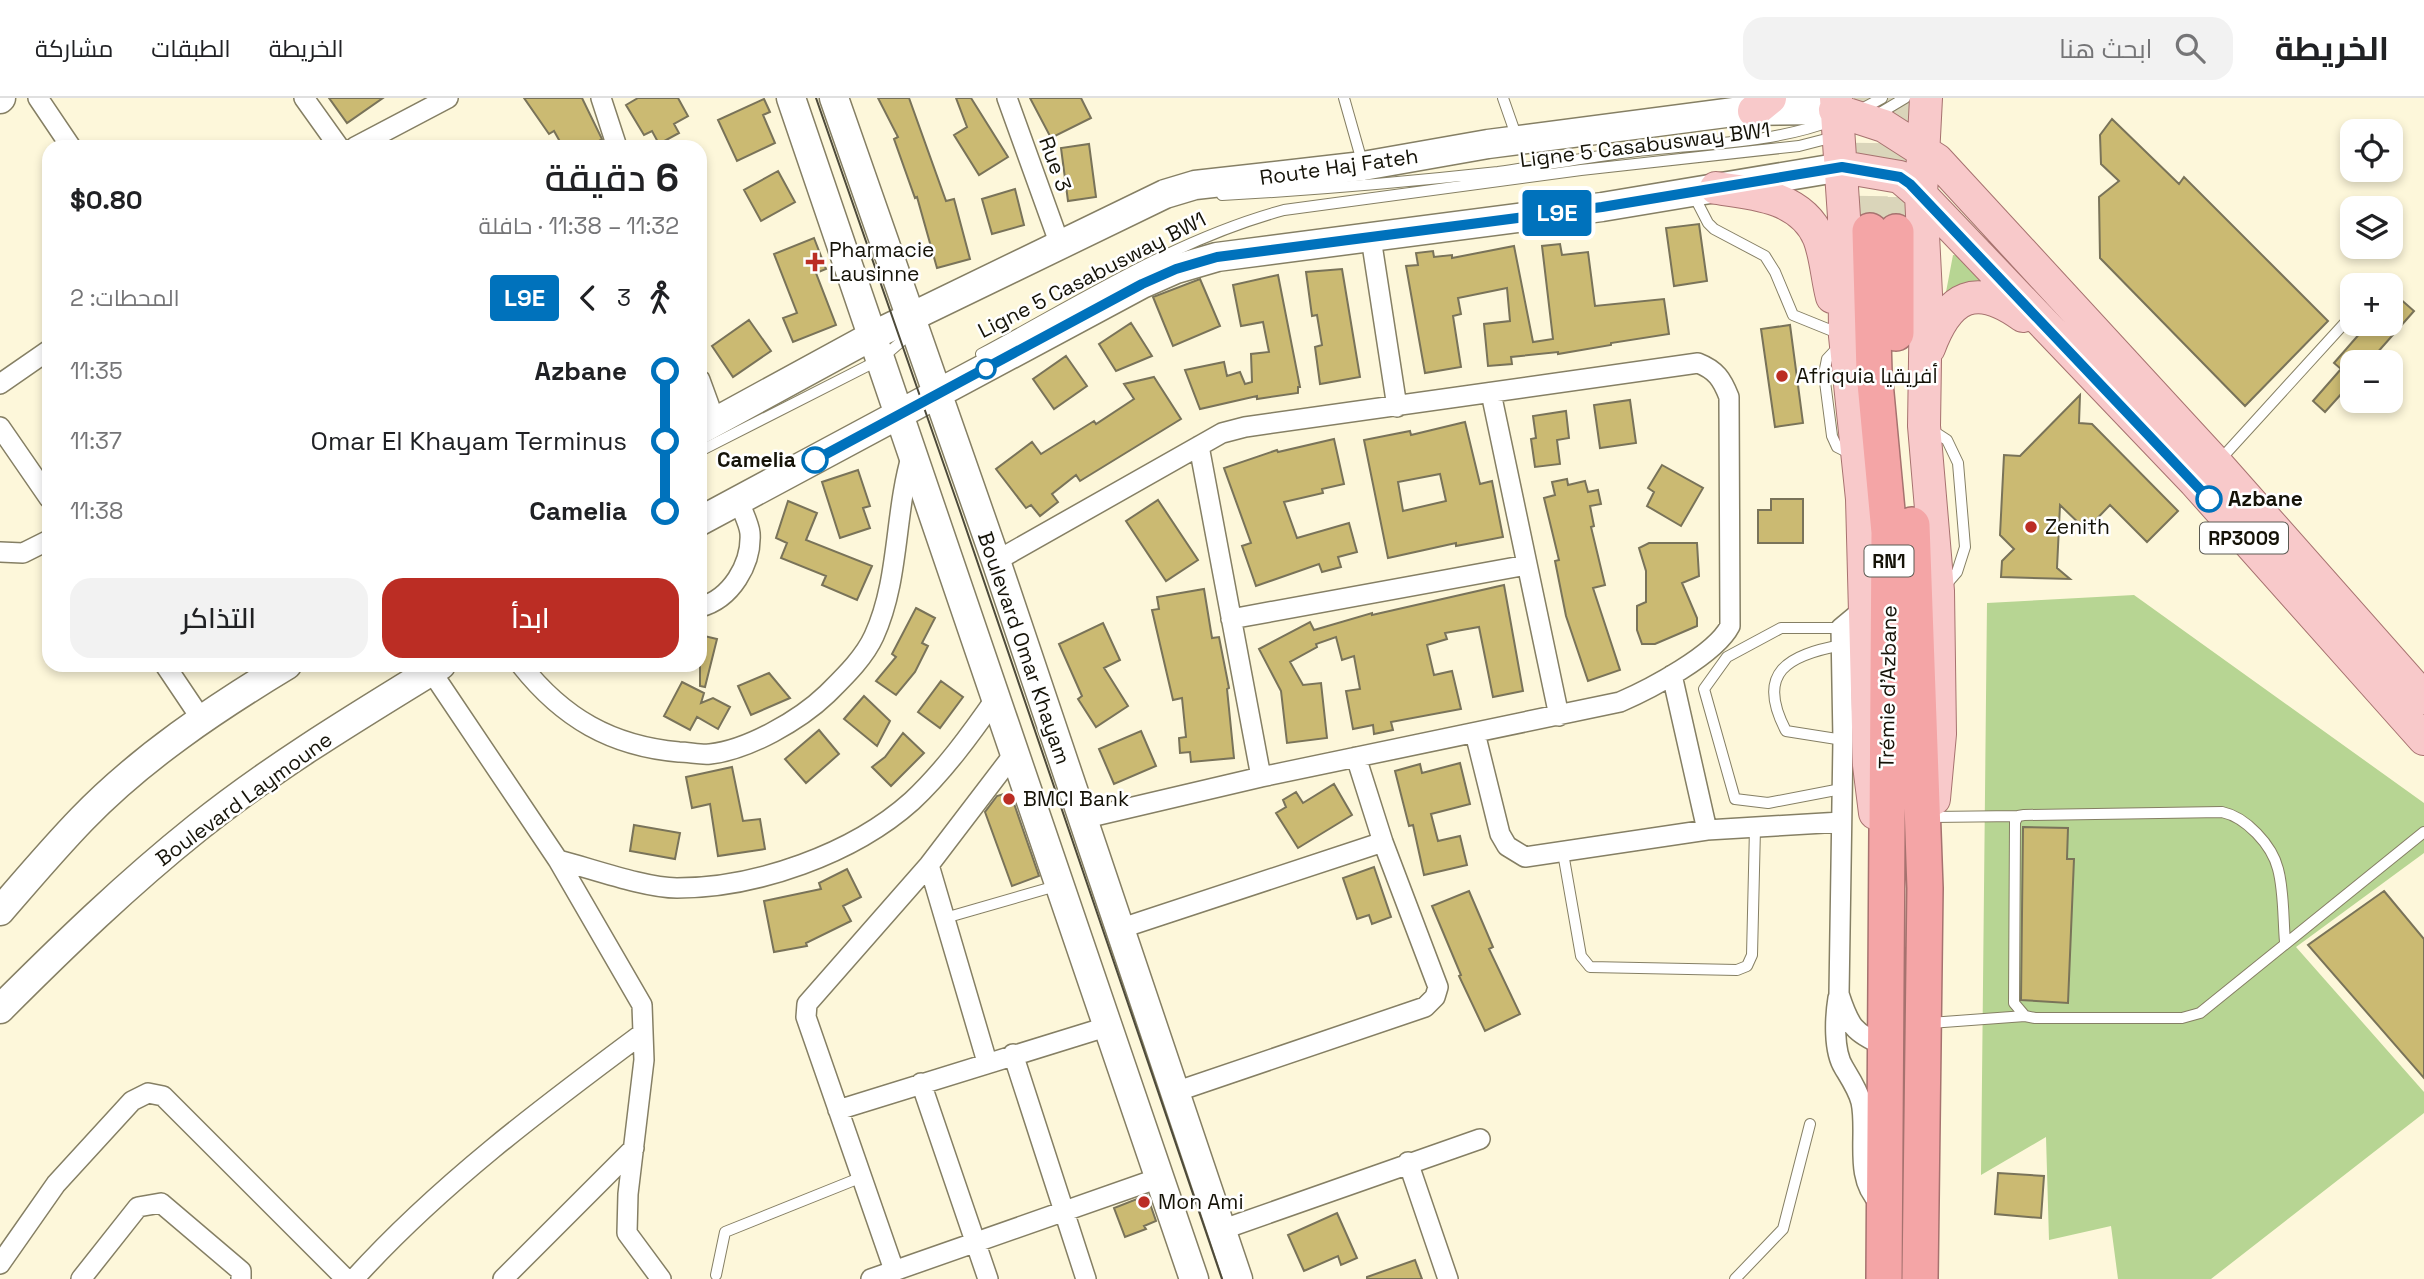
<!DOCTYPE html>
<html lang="ar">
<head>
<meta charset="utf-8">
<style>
	body { margin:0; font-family:"Space Grotesk",Cairo,sans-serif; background:#f2f2f2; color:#202124; direction:rtl; height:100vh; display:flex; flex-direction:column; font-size:26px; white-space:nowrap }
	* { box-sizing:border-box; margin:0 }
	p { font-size:23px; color:#757577 }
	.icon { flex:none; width:38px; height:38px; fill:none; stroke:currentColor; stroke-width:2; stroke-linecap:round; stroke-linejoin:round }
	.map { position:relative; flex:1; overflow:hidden; direction:ltr }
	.side { position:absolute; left:42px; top:42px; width:665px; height:532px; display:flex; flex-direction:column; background:#fff; border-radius:21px; box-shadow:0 4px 10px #0003; direction:rtl }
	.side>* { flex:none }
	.badge { padding:0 14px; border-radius:5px; font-size:24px; line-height:46px }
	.tools { position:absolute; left:2340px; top:21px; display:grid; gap:14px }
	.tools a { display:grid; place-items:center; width:63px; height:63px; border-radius:14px; background:#fff; box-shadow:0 4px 10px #0003; font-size:35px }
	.map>.badge { position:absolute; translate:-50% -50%; box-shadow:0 0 0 4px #fff }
	.legs { display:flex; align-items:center; gap:10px; height:77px; padding:0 28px; font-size:23px }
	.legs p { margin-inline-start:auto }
	.summary { display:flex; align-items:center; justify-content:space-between; height:119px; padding:0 28px }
	h1 { font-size:38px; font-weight:600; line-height:52px }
	.action { display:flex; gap:14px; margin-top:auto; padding:14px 28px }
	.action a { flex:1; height:80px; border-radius:21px; background:#bb2d24; color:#fff; font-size:28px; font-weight:600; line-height:80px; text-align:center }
	.action a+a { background:#f2f2f2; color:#202124 }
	ul { padding:0 28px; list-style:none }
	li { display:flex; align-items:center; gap:24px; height:70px; font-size:26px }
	li i { display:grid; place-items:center; width:10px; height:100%; margin:0 9px; background:currentColor }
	li i::after { content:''; width:18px; height:18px; margin:-9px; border:5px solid; border-radius:50%; background:#fff }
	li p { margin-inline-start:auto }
	li:first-child i { background:linear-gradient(#0000 50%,currentColor 0) }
	li:last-child i { background:linear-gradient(currentColor 50%,#0000 0) }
	header { display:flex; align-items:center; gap:42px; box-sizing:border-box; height:98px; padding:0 35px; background:#fff; border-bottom:2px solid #e0e0e0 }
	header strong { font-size:33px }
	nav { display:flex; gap:38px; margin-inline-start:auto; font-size:24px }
	.search { width:490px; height:63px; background:#f2f2f2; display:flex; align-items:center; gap:18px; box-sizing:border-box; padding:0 24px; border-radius:21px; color:#757577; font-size:26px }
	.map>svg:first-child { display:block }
	.green { fill:#b7d593 }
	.building { fill:#cbba72; stroke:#797359; stroke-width:2; fill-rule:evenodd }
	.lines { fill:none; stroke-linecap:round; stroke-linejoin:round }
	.highway-tunnel { stroke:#dad5ba; stroke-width:35; stroke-dasharray:35 18; stroke-linecap:butt }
	.lane-casing { stroke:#857f64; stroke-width:12 }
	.street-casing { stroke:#857f64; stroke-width:22 }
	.secondary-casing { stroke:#857f64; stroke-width:31 }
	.primary-casing { stroke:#a6726f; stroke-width:34 }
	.highway-casing { stroke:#a6726f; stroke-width:38 }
	.lane { stroke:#fff; stroke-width:10 }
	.street { stroke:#fff; stroke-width:19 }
	.secondary { stroke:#fff; stroke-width:28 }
	.primary { stroke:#f8c9ca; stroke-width:32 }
	.highway { stroke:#f4a5a6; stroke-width:35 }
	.tram { stroke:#4d4a3a; stroke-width:2 }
	.line-1-casing { stroke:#fff; stroke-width:16 }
	.line-1 { stroke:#0072bc; stroke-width:10 }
	.poi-dot { fill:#bb2d24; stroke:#fff; stroke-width:2.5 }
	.stop-1-dot { fill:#fff; stroke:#0072bc; stroke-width:3.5 }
	.labels { text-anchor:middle; stroke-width:5; stroke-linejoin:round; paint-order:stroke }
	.shield { fill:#fff; stroke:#5b5a52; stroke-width:2 }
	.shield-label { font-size:19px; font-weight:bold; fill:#151308 }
	.street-label { font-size:21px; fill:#151308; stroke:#fff }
	.poi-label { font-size:21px; fill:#151308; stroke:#fff; text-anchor:start }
	.stop-label { font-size:21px; font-weight:bold; fill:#151308; stroke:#fff; text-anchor:end }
</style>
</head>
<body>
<header>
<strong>الخريطة</strong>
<div class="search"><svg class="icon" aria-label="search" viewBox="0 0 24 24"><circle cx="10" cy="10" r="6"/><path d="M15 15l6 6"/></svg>ابحث هنا</div>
<nav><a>الخريطة</a><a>الطبقات</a><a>مشاركة</a></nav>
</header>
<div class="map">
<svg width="2424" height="1181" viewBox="0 0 2424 1181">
	<rect width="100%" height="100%" fill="#fdf7da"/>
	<path class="green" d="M1953,157L1967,158L2002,192L1943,210Z
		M2134,497L2424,705V755L2296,849L2424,994V1015L2211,1181H2118L2111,1128L2049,1142L2046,1039L1981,1077L1987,505Z"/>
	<path class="building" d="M329,0H383L347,25Z
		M524,0H582L602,41L589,49H563L554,33L549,36Z
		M638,0H678L688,18L674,26L679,35L659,46L652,33L644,37L626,7Z
		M878,0H909L946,103L954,101L970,161L937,170L917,99L915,100L894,41L898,39Z
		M956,0H971L1008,59L979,77L954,37L967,29Z
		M1030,0H1081L1091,20L1051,40Z
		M764,1L770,14L763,17L775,45L737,63L718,22Z
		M2112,21L2179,86L2184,79L2328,223L2245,308L2100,160L2099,99L2119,83L2101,66L2100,37Z
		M1089,46L1096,99L1068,103L1061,50Z
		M778,73L795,104L761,123L744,92Z
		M1015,91L1024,127L992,136L982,101Z
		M1699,126L1707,183L1674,188L1666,130Z
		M814,140L826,171L816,175L836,227L793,244L783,220L797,215L774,156Z
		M1560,146L1562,157L1588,154L1595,208L1664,201L1669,236L1611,245V247L1558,256V254L1511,259L1512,266L1488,268L1484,226L1510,223L1507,190L1458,200L1461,216L1453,218L1461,269L1425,275L1406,168L1418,167L1416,155L1433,153L1434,159L1452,157V160L1514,148L1533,244L1553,241L1542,148Z
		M1342,171L1360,279L1320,286L1315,249L1322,247L1317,217L1312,218L1306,174Z
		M1278,177L1300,289H1298V295L1257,301V298L1200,311L1185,272L1224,264L1227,278L1240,274L1245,286L1252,284L1251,256L1269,254L1263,224L1241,228L1233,187Z
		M1200,181L1220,228L1173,248L1153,199Z
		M2390,192L2414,213L2369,264H2352V284L2325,314L2313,303L2341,271L2334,265L2368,226H2390Z
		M749,222L771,253L733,279L712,248Z
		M1131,225L1152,258L1116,273L1099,246Z
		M1790,227L1803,325L1775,329L1761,231Z
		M1066,258L1087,288L1054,311L1033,281Z
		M1154,279L1181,321L1080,383L1076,377L1052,396L1058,404L1040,418L1031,407L1026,410L996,371L1032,344L1041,356L1094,323L1096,326L1134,301L1124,286Z
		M2080,297L2079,325L2092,326L2178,413L2147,444L2110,407L2086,432L2060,407L2057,470L2070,481L2001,479L2002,463L2014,451L2000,437L2004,357L2020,358Z
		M1630,302L1636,345L1600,350L1594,307Z
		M1566,313L1569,340L1557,342L1560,366L1535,369L1531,341L1536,340L1533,318Z
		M1465,324L1480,386L1492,383L1503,439L1456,448V445L1388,460L1364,342L1410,333L1411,337ZM1440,376L1446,403L1403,413L1398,384Z
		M1334,341L1344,386L1322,391L1323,395L1284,404L1297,440L1349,425L1357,454L1338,459L1341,469L1322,474L1319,466L1256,488L1242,448L1251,445L1224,370L1277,352L1278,354Z
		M1662,367L1703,390L1681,428L1647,408L1654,394L1648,390Z
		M858,372L870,408L863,410L870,430L840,440L822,384Z
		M1567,381L1568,387L1585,383L1588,394L1598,392L1601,406L1590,408L1594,428L1591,429L1605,487L1593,490L1620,572L1588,583L1566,518L1555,463L1559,462L1544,400L1555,397L1552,384Z
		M1771,401H1803V445H1758V412H1771Z
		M1158,402L1198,462L1166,483L1126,423Z
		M788,403L817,415L806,442L872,468L857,502L822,487L826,478L781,460L787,445L776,440Z
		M1649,445H1697L1699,478L1682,485L1697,520V528L1655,546H1642L1637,532V508L1646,504V473L1639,450Z
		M1504,487L1523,593L1493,599L1479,529L1445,535L1447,541L1427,547L1434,577L1452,573L1461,611L1391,624L1393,632L1374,636L1373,627L1353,631L1346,593L1360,591L1354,558L1342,562L1336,539L1316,546L1317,549L1290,564L1303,587L1321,585L1327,640L1287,645L1281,593L1259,551L1310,524L1314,532L1372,515V517Z
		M1204,491L1212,540L1219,539L1229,590L1227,591L1234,660L1191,664L1190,654L1180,655L1179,640L1186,639L1182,600L1173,602L1152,512L1159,511L1157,499Z
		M916,510L935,520L922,545L928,548L915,574L896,597L876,583L896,559L892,556Z
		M1103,525L1120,562L1104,570L1128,608L1096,629L1078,601L1082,598L1059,546Z
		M700,537L717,541L705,589L700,588Z
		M769,575L790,600L751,617L738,588Z
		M941,583L963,599L940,630L918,614Z
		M682,584L704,595L701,605L713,600L730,609L718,631L697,619L690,632L664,618Z
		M864,598L890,623L877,648L844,621Z
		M819,632L839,656L806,685L785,661Z
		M1141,633L1156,668L1114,686L1099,651Z
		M903,635L924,655L891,688L872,669L885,659Z
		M1460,665L1470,706L1431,716L1438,743L1460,738L1467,767L1424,777L1413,727L1409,728L1395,673L1420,666L1422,675Z
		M732,669L743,723L760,721L765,751L718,758L710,706L692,710L686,679Z
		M1334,686L1352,717L1298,750L1276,715L1286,709L1283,702L1296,694L1303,705Z
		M1010,694L1039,778L1012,788L985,714L997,698Z
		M634,727L680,735L675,761L630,753Z
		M2023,729L2068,730L2067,761H2074L2068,905L2021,902Z
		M1374,769L1391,819L1372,826L1369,817L1357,821L1343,780Z
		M847,771L861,799L843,808L851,823L806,845L807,848L774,854L764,803L821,791L819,785Z
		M1469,793L1493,849L1489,851L1520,916L1485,933L1459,878L1461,877L1432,808Z
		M2384,793L2424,841V980L2308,847Z
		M1998,1075L2044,1078L2041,1120L1995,1116Z
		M1147,1097L1156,1123L1144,1128L1146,1131L1125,1139L1114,1110Z
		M1337,1115L1357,1160L1341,1167L1338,1158L1304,1173L1288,1137Z
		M1415,1162L1422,1181H1367V1179Z"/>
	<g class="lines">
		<path class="highway-tunnel" d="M1870,133L1871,0
			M1896,134L1898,0"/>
		<g class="lane-casing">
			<path id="lane" d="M1344,0L1363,67
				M1503,0L1517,40
				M1858,13L1882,0
				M1875,18L1905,0
				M1693,96L1708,125L1714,131L1765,158L1775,174L1793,217L1840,236
				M1222,97C1314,92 1406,84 1498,74C1542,68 1586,59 1630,54C1698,45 1769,47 1834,22
				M1840,247L1827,261L1824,276L1832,338L1837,349L1851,356
				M981,256C1079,204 1176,141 1284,112L1581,72L1799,48L1834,39
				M1930,331L1947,342L1958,365L1965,449L1957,474L1944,489
				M700,353L881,261L912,234
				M2219,363L2352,217
				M1842,547C1788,557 1755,574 1786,633L1843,642
				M1841,691L1768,705L1735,701L1704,591L1727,559L1781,530H1841
				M1932,719L2018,718
				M1563,755L1581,858L1590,869L1737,872L1747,868L1752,857L1755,730
				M945,820L1056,788
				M2285,844C2283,821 2284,793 2278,771C2272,747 2246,719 2222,714L2024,717L2018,718L2015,724L2014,905L2025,918L2035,920H2182L2200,915L2424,734
				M1930,925L2025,918
				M716,1177L725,1134L862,1079
				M1735,1181L1783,1131L1810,1026"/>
		</g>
		<g class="street-casing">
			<path id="street" d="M38,0L71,49
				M304,0L339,49
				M601,0L617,49
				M1007,0L1060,147
				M355,49L448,0
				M1371,140L1397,309
				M700,282L715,323
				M0,286L49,252
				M1491,295L1559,618
				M0,329L49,400
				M1199,348L1261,679
				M0,454L23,455L49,442
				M996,463L1222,335L1245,329L1698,265C1716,272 1722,281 1729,299L1730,528C1715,557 1650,591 1620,604L1261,679L1082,721
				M700,509C731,501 752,466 750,435C749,425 742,413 739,403
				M1865,510L1841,530L1843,642L1839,896C1849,927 1853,935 1885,948
				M1231,521L1527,467
				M165,567L202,622
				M521,567C563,620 611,648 679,654C689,654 700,657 710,656C748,652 800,622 827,596C844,579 864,560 874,538C900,481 894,416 912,356
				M431,573L558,762L642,907L644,962L628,1096L627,1135L661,1181
				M1672,577L1707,732
				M1475,635L1500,736L1507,748L1525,759L1707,732L1841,724
				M558,762C590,770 645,790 677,790C756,790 853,756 912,703C944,673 971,636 996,600
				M929,767L987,964
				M1119,831L1383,744
				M1838,900C1835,919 1833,953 1844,970C1850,980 1858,992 1861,1004C1868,1036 1853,1079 1879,1104
				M1013,956L1086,1181
				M921,985L988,1181
				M1175,994L1425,909L1435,899L1438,889L1383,744L1356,659
				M838,1012L1106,929
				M1408,1064L1448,1181
				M1221,1132L1480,1041
				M0,1166L56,1086L132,1003L148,995L163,998L346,1181
				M894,1172L806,919L807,906L929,767L1013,657
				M81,1181L138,1109L161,1105L241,1173V1181
				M354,1181C439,1087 542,1010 643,935
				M503,1181L634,1050
				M871,1181L1159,1080"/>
		</g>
		<g class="secondary-casing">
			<path id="secondary" d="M791,0L1194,1181
				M834,0L996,463L1238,1181
				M0,1L1,0
				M700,332L874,237L1165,96L1195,87L1363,68L1488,46L1741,13L1835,12
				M700,423L1142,186L1176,171L1217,159L1602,109L1842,69
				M0,813C27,782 53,751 82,721C141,660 214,611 287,567
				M0,911C63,848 127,786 197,730C273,669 358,618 441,567"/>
		</g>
		<g class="primary-casing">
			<path id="primary" d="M1836,0L1844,119L1845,238L1862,401L1869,667L1875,715
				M1926,0L1921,97L1926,196L1924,328L1938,493L1940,636L1934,701
				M1835,12L1884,28L1937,62L2217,366L2424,600
				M1754,13L1770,0
				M1842,69L1900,79L1921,97L2195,384L2424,641
				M1716,90C1754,95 1802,99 1819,140C1826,158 1827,180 1832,199
				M1929,250C1949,197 1976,184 2023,218"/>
		</g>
		<g class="highway-casing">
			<path id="highway" d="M1870,133L1874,274L1889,434L1884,1181
				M1896,235V134
				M1912,427L1925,790L1920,1181"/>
		</g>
		<use href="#lane" class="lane"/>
		<use href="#street" class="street"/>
		<use href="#secondary" class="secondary"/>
		<use href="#primary" class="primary"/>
		<use href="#highway" class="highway"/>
		<path class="tram" d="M816,0L959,410L1222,1181"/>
	</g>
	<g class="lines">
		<g class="line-1-casing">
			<path id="line-1" d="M815,362L1142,186L1176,171L1217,159L1602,109L1842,69L1900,79L1910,86L2209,401"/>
		</g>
		<use href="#line-1" class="line-1"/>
	</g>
	<g class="poi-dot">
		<path d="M811.5 153.5h7v7h7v7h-7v7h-7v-7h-7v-7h7z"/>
		<circle cx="1782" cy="278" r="7"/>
		<circle cx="2031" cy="429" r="7"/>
		<circle cx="1009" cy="701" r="7"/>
		<circle cx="1144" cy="1104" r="7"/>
	</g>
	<g class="stop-1-dot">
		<circle cx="986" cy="271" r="9"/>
		<circle cx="815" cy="362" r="12"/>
		<circle cx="2209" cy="401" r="12"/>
	</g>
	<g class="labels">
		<g class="shield">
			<rect x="2200" y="424.5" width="88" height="31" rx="5"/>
			<rect x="1864.5" y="447.5" width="49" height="31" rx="5"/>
		</g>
		<g class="shield-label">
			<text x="2244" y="447">RP3009</text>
			<text x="1889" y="470">RN1</text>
		</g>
		<g class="street-label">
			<text transform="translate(1645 47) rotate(-7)" y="7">Ligne 5 Casabusway BW1</text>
			<text transform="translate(1055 66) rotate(70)" y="7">Rue 3</text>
			<text transform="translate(1339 69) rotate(-8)" y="7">Route Haj Fateh</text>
			<text transform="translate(1092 177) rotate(-27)" y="7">Ligne 5 Casabusway BW1</text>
			<text transform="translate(1024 550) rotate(71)" y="7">Boulevard Omar Khayam</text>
			<text transform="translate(1888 589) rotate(-89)" y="7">Trémie d'Azbane</text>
			<text transform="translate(244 701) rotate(-36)" y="7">Boulevard Laymoune</text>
		</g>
		<g class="poi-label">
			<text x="829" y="159">Pharmacie<tspan x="829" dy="24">Lausinne</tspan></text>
			<text x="1796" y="285">Afriquia أفريقيا</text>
			<text x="2045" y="436">Zenith</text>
			<text x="1023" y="708">BMCI Bank</text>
			<text x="1158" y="1111">Mon Ami</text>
		</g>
		<g class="stop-label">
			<text x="796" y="369">Camelia</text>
			<text x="2228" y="408" text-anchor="start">Azbane</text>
		</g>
	</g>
</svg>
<div class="tools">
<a><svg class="icon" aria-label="locate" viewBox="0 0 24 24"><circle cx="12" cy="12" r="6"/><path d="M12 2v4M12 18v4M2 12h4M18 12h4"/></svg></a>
<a><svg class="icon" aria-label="layers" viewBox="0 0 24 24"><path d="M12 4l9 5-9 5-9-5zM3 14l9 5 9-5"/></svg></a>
<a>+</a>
<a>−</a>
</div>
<b class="badge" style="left:1557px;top:115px;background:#0072bc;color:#fff">L9E</b>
<section class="side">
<div class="summary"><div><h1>6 دقيقة</h1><p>11:32 – 11:38 · حافلة</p></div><b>$0.80</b></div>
<div class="legs"><svg class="icon" aria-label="walk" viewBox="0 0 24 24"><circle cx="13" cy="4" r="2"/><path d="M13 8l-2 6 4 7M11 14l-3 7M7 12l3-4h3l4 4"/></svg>3<svg class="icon" aria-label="back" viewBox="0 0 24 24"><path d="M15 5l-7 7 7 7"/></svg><b class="badge" style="background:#0072bc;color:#fff">L9E</b><p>المحطات: 2</p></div>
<ul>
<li><i style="color:#0072bc"></i><b>Azbane</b><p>11:35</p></li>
<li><i style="color:#0072bc"></i><span>Omar El Khayam Terminus</span><p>11:37</p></li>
<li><i style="color:#0072bc"></i><b>Camelia</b><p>11:38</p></li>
</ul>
<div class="action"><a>ابدأ</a><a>التذاكر</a></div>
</section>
</div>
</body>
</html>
